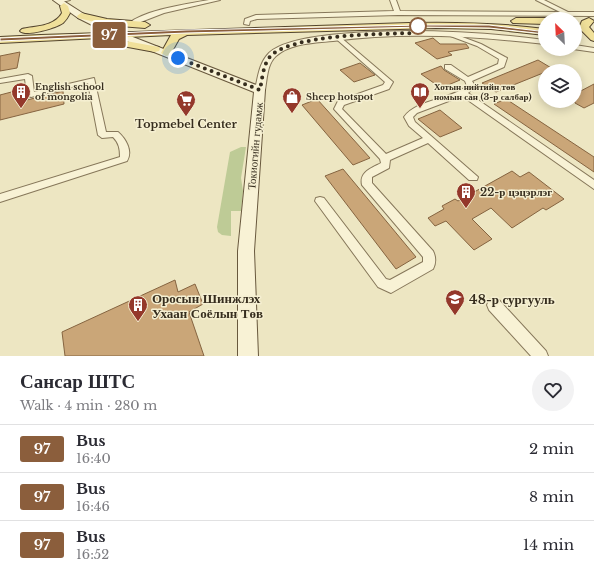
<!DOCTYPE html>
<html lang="en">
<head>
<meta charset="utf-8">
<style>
	body { margin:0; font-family:"Libre Baskerville",serif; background:#f2f2f3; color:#2b2b33; height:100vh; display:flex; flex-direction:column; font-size:15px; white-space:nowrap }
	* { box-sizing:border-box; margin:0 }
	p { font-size:13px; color:#7c7c81 }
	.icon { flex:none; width:22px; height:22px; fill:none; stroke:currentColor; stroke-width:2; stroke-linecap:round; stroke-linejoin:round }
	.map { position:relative; height:356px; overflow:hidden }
	.sheet { display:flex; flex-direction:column; background:#fff; flex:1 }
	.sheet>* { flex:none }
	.badge { padding:0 8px; border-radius:3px; font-size:14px; line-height:26px }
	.needle { width:26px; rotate:336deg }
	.controls { position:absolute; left:538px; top:12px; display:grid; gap:8px }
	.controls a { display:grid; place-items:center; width:44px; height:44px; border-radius:50%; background:#fff; box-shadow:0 2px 10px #0003; font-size:20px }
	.you { position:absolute; width:20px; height:20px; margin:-10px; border:3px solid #fff; border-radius:50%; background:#1a73e8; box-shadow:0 0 0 6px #1a73e833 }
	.map>.badge { position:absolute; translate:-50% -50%; box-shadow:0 0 0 2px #fff }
	.round { display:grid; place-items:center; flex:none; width:42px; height:42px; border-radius:21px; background:#f2f2f3 }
	.overview { display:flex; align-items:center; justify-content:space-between; height:68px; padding:0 20px }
	h1 { font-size:19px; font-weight:700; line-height:30px }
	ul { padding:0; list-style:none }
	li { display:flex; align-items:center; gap:12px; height:48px; padding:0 20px; border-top:1px solid #e1e1e2 }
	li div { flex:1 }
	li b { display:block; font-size:15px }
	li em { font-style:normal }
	li .badge { min-width:44px; font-weight:700; text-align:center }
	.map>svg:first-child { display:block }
	.green { fill:#becb96 }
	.building { fill:#caa678; stroke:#856440 }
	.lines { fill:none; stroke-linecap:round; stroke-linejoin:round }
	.minor-casing { stroke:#86775a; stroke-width:2 }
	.tertiary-casing { stroke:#86775a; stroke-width:2 }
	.secondary-casing { stroke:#68583d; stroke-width:2 }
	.primary-casing { stroke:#54452e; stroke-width:2 }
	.minor { fill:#f8f2d5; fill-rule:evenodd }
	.tertiary { fill:#f8f2d5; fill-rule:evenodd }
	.secondary { fill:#f8f2d5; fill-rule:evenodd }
	.primary { fill:#f0e09a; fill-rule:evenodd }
	.line { fill:#8b5e3c; stroke:#fff }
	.walk { stroke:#362d1e; stroke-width:4; stroke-dasharray:0 7.2 }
	.stop-dot { fill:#fff; stroke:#8b5e3c; stroke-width:2 }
	.labels { text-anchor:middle; stroke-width:3; stroke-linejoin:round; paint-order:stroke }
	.far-poi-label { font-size:9px; font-weight:bold; fill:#362d1e; stroke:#f5efd1; text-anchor:start }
	.poi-label { font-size:11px; font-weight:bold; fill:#362d1e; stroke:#f5efd1 }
	.street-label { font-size:11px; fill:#362d1e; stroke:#f5efd1 }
	.near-poi-label { font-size:13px; font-weight:bold; fill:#362d1e; stroke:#f5efd1; text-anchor:start }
</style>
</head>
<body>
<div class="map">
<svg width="594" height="356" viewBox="0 0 594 356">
	<rect width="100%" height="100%" fill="#ede6c2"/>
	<path class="green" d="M241,147H246L241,178L243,191L241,211H231V236L222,235L218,232L217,227L230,152Z"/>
	<path class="building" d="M433,38L440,44H466L469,48L448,52L452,55L437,59L415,43Z
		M20,52L17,68L0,71V56Z
		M538,60L553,69L496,92L482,83Z
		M360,63L375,75L354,82L340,70Z
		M441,66L444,70L460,80L441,88L421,74Z
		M594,84V103L584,108L575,103V94Z
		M19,90V102L63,91L64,104L0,120V95Z
		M317,99L370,158L353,165L302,105Z
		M506,99L594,157V172L494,104Z
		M440,110L462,128L440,137L418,119Z
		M343,169L416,257L396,269L325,176Z
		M512,171L520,177L529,172L564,199L546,210L543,208L512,228L491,208L472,219L492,239L474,250L446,221L435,226L428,218L444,209L442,206L455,199L458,201Z
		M175,280L178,292L195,284L203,304L189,312L204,356H65L62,332Z"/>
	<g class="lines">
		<g class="minor-casing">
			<path id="minor" d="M61,0H70L58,3V1Z
				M209,0H220L164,13L133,25L128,24C144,10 187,4 209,0Z
				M390,0H396L400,11L560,12L536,0H544L568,12H594V16L398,15L257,19L250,21L249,25L244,24L245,19L256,15L394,11Z
				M445,32H449L481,44L505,57L507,58L504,67L472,81L475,86L468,93L594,180V189L462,96L417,113L413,117L415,122L478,177L477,180H469L428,143L390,160L389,168L372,177V183L433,251C436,257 436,263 433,269L391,293L378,287L315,201L316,198L320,197L324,198L386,279L390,280L423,262V257L362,185C359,172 372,168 381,163L380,159L334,109L338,101L383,85L385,82L334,37L339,36L393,82L389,89L344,105L342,109L386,154L423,138L409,126L404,117C417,99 450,100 467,86L465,81L445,69V65H451L468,77L498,64L499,59L477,46L445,34Z
				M28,74L32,76L34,92L94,78L106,132H118C126,139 133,151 127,161L0,202V194L120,157C120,149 119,143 113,137L102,138L98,135L88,83L31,97L27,95L25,79L0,83V79Z
				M494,298L499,300L546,351L548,356H531L489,310L487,305L489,300Z"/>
		</g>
		<g class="tertiary-casing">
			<path id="tertiary" d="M408,31C454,31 499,34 545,40V44C474,36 404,32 333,41C314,43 291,43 276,56C267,64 267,79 265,90L260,93L255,90C258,77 259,63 269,53C292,32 376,32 408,31Z
				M575,45L594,48V52L573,49H575Z"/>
		</g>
		<g class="secondary-casing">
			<path id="secondary" d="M53,0H62L84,14L120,32L264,88L265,90L254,251L258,356H238V251L254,92L114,36L78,18Z"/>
		</g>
		<g class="primary-casing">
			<path id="primary" d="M64,3L68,6L70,13C68,17 66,20 63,23C56,28 26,37 20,31L22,29C35,26 54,27 62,13L60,6Z
				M81,13L107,19L145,22L150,25L145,28L107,25L78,18L77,16Z
				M516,18H545L548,19H545V24L513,23L511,21Z
				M589,18L594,21L589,27L594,33V41L591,40L579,28L582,21Z
				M409,23C454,22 500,23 545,29V35L491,29L436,28L187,35L179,39L170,55L166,56L161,53L171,35L109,38L159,47L160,49L159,51L155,52L101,42L100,38L0,43V37L41,35Z"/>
		</g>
		<use href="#minor" class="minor"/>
		<use href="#tertiary" class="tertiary"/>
		<use href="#secondary" class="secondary"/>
		<use href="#primary" class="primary"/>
	</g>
	<path class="line" d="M421,25H489L547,32L545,34L489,28L421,27L186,33L0,41V38L186,30Z"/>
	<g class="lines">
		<path class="walk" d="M178,58L260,90C262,80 263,66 269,58C287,34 383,34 414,33L418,26"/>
	</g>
	<defs>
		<g id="building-pin" transform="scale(1)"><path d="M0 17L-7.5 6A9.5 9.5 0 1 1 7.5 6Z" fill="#94382b" stroke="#f5efd1"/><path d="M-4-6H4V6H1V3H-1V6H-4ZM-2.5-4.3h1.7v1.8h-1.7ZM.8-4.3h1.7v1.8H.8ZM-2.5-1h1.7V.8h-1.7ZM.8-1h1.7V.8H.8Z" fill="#fff"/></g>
		<g id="library-pin" transform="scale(1)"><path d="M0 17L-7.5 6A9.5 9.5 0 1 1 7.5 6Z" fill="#94382b" stroke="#f5efd1"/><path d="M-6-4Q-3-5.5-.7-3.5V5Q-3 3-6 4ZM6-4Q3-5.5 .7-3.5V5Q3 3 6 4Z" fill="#fff"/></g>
		<g id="shop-pin" transform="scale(1)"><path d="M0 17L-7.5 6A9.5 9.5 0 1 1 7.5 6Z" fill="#94382b" stroke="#f5efd1"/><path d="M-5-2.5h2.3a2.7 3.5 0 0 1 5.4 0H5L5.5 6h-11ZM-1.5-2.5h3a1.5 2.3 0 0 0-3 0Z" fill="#fff"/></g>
		<g id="supermarket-pin" transform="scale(1)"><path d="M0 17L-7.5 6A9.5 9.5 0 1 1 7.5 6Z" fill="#94382b" stroke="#f5efd1"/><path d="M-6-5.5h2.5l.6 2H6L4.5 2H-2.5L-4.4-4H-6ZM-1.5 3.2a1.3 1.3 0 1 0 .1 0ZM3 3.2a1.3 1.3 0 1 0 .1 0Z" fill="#fff"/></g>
		<g id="school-pin" transform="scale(1)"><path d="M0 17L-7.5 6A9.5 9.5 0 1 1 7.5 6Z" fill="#94382b" stroke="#f5efd1"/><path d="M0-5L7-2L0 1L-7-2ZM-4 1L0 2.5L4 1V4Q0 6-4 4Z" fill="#fff"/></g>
	</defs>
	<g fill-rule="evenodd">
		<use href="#building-pin" x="21" y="92"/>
		<use href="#library-pin" x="420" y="92"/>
		<use href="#shop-pin" x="292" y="97"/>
		<use href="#supermarket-pin" x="186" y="100"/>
		<use href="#building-pin" x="466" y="192"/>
		<use href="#school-pin" x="455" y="299"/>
		<use href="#building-pin" x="138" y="305"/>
	</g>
	<circle class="stop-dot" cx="418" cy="26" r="8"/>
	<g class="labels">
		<g class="far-poi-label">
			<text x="35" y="90">English school<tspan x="35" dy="10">of mongolia</tspan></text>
			<text x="434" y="90">Хотын нийтийн төв<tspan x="434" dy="10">номын сан (3-р салбар)</tspan></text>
			<text x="306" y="100">Sheep hotspot</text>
		</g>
		<g class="poi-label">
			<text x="186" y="128">Topmebel Center</text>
			<text x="480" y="196" text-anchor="start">22-р цэцэрлэг</text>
		</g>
		<g class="street-label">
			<text transform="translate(255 146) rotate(-85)" y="4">Токиогийн гудамж</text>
		</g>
		<g class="near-poi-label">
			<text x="152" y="303">Оросын Шинжлэх<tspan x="152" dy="15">Ухаан Соёлын Төв</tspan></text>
			<text x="469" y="304">48-р сургууль</text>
		</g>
	</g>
</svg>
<div class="controls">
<a><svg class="needle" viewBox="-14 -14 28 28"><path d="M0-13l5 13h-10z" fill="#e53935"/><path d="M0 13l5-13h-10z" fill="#7c7c81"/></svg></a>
<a><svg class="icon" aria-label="layers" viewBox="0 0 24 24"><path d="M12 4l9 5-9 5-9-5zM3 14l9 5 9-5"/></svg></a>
</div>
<div class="you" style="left:178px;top:58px"></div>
<b class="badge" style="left:109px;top:35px;background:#8b5e3c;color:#fff">97</b>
</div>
<section class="sheet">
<div class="overview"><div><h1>Сансар ШТС</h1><p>Walk · 4 min · 280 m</p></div><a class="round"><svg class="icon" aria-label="heart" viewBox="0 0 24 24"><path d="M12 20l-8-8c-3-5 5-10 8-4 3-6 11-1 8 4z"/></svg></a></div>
<ul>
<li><span class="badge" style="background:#8b5e3c;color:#fff">97</span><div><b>Bus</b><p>16:40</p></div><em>2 min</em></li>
<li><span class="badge" style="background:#8b5e3c;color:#fff">97</span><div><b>Bus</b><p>16:46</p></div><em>8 min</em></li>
<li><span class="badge" style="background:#8b5e3c;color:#fff">97</span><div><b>Bus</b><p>16:52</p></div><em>14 min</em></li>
</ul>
</section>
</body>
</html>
